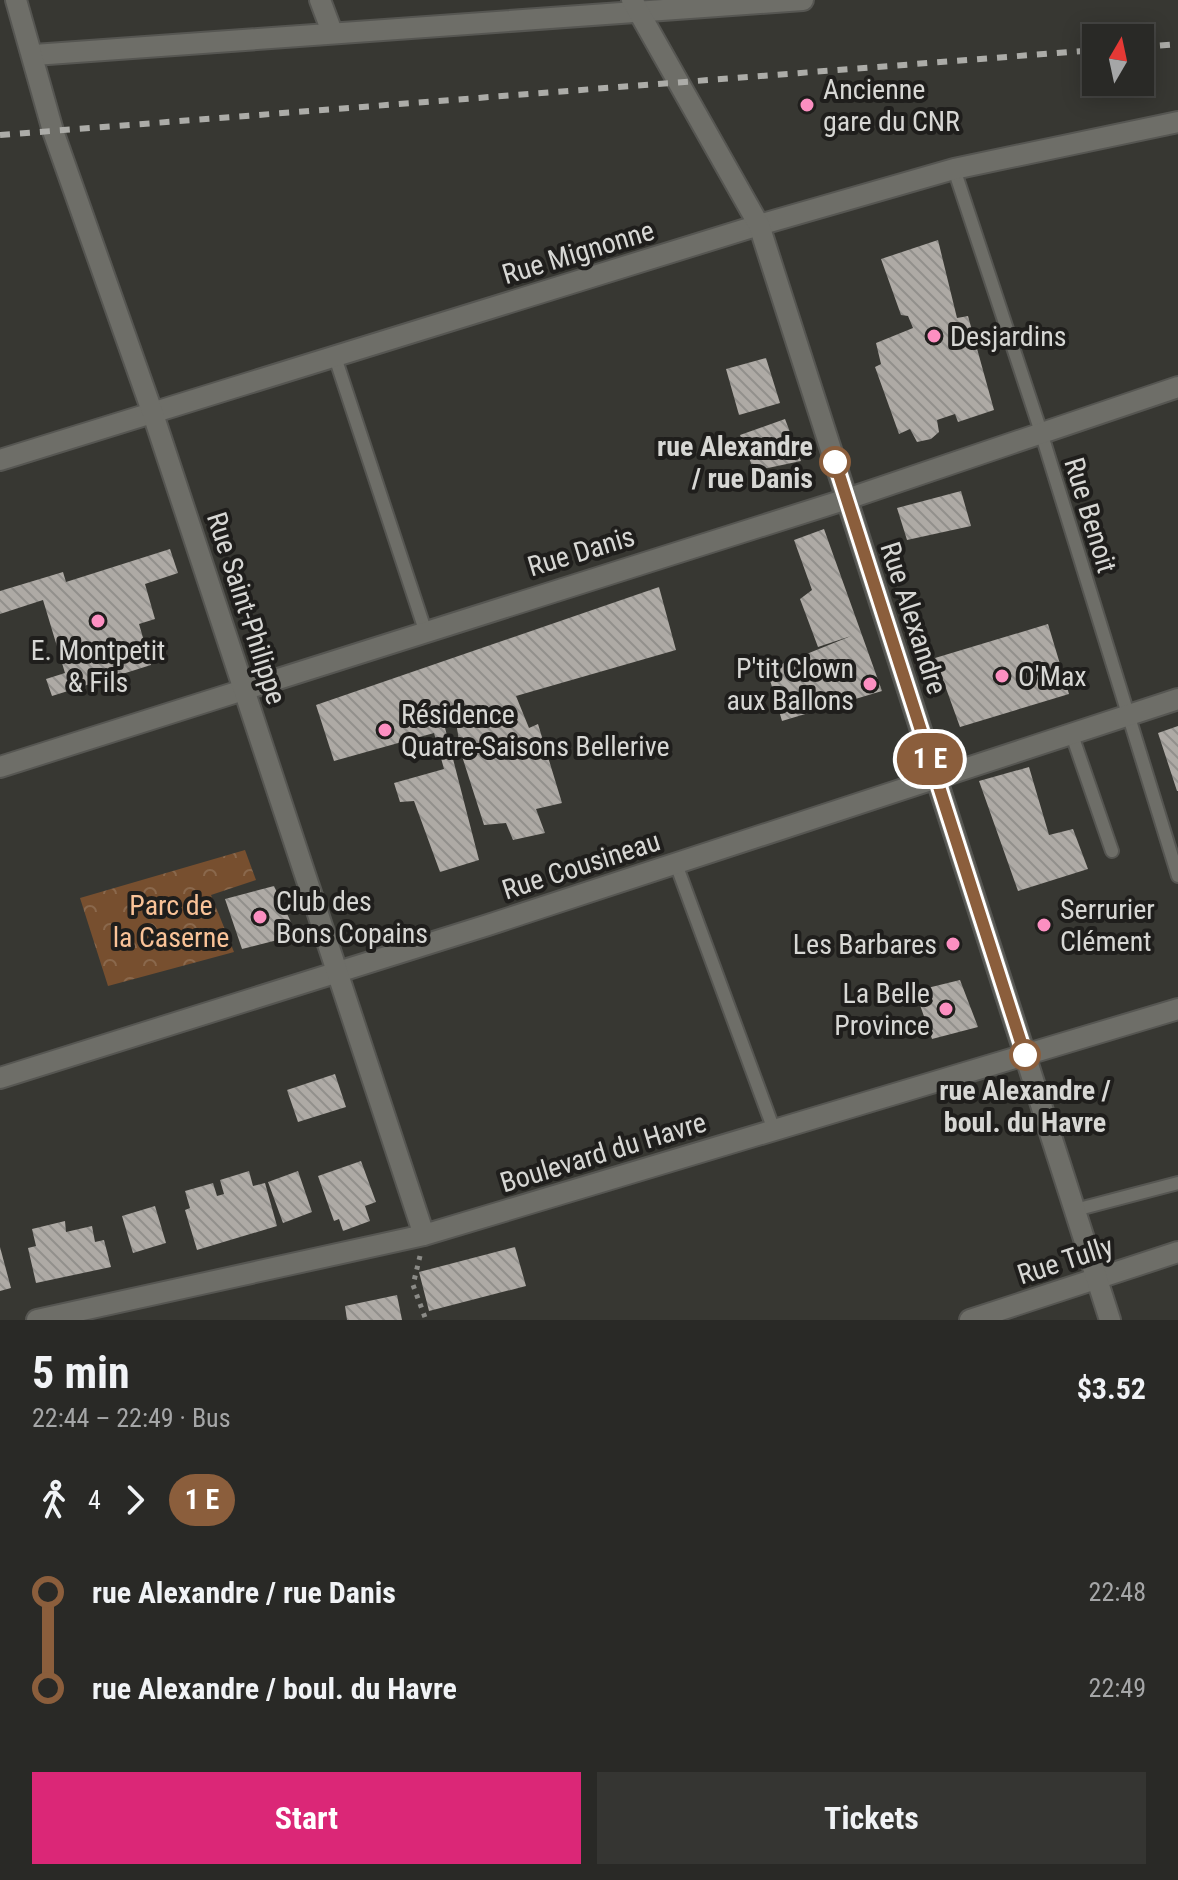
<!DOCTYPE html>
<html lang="en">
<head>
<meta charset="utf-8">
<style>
	body { margin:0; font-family:"Roboto Condensed",sans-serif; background:#353532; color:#f1f3f6; height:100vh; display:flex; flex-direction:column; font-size:30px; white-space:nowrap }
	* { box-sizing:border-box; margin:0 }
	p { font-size:26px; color:#a5a6a7 }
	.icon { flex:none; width:44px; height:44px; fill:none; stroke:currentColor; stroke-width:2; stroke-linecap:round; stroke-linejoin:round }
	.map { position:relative; height:1320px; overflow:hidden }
	.side { display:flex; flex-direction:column; background:#292926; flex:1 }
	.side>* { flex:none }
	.badge { padding:0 16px; border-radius:26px; font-size:28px; line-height:52px }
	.needle { width:52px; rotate:9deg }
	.controls { position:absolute; left:1082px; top:24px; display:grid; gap:16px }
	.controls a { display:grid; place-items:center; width:72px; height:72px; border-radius:0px; background:#292926; box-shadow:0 4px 20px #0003,0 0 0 2px #454543; font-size:40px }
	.map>.badge { position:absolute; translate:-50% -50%; box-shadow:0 0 0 4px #fff }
	.legs { display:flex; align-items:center; gap:12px; height:88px; padding:0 32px; font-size:26px }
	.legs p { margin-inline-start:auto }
	.summary { display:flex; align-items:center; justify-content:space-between; height:136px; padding:0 32px }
	h1 { font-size:44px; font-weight:700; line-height:60px }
	.button { display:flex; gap:16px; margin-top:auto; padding:16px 32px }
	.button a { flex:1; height:92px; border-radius:0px; background:#db2777; color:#fff; font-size:32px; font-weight:700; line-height:92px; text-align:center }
	.button a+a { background:#353532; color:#f1f3f6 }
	ul { padding:0 32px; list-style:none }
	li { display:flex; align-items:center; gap:28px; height:96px; font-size:30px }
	li i { display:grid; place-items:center; width:12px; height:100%; margin:0 10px; background:currentColor }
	li i::after { content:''; width:20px; height:20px; margin:-10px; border:6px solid; border-radius:50%; background:#292926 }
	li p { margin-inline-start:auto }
	li:first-child i { background:linear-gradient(#0000 50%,currentColor 0) }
	li:last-child i { background:linear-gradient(currentColor 50%,#0000 0) }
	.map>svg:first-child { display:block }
	.park { fill:url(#park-crowns) }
	.building { fill:url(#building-back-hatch) }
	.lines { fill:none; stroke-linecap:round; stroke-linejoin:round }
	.service-casing { stroke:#565652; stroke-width:16 }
	.minor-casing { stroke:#565652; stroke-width:24 }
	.tertiary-casing { stroke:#565652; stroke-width:24 }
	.secondary-casing { stroke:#565652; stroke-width:24 }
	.path { stroke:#8b8b87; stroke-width:5; stroke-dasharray:4 6; stroke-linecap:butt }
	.service { stroke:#6e6e68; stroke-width:12 }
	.minor { stroke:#6e6e68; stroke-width:20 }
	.tertiary { stroke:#6e6e68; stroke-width:20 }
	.secondary { stroke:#6e6e68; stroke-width:20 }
	.rail { stroke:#acaca8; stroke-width:6; stroke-dasharray:10 10; stroke-linecap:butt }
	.line-1-casing { stroke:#fff; stroke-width:18 }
	.line-1 { stroke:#8b5e3c; stroke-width:12 }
	.poi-dot { fill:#fc8fc1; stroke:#1f1e1c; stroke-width:3 }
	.stop-1-dot { fill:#fff; stroke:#8b5e3c; stroke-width:4 }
	.labels { text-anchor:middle; stroke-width:8; stroke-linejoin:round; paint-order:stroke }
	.poi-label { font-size:28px; fill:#d7d7d4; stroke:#1f1e1c; text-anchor:start }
	.street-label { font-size:28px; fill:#d7d7d4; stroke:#1f1e1c }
	.stop-label { font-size:28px; font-weight:bold; fill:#d7d7d4; stroke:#1f1e1c; text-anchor:end }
	.park-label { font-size:28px; fill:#fac398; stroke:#1f1e1c }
</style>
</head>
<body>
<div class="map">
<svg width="1178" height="1320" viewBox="0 0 1178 1320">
	<defs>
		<pattern id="park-crowns" width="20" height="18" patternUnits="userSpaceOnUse" patternTransform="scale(2)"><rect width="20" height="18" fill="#774f2f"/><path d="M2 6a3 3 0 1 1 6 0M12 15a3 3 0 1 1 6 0" fill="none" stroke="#8a684c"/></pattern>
		<pattern id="building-back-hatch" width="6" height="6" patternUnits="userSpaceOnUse" patternTransform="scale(2)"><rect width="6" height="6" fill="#aeaaa5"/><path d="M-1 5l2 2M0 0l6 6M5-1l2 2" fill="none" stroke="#92908c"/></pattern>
	</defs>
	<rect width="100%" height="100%" fill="#373732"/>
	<path class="park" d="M245,850L256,880L211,895L234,952L108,986L80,898Z"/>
	<path class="building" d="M938,240L957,318L968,316L994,410L958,422L955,414L937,420L939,432L931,439L917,442L910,429L899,434L875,367L881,364L876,343L913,328L908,316L901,315L881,259Z
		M766,358L780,403L739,415L726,369Z
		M785,419L801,461L754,471L740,435Z
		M961,491L971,526L907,540L897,508Z
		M824,529L882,691L782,721L767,670L851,636L818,647L800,599L812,590L794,540Z
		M170,549L178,573L145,584L155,619L139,624L151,665L52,696L46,679L65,673L43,600L0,614V591L63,572L66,582Z
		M659,587L676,650L516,696L529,728L538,724L562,803L536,809L545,833L513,840L506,823L484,825L461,753L455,716L443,720L479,860L440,872L414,801L400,802L394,783L444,769L434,733L334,761L316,705Z
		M1048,624L1069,694L960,727L935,658Z
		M1178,726V791H1177L1158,733Z
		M1029,767L1049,835L1073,829L1088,869L1018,891L979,781Z
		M274,886L297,935L242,949L225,899Z
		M960,980L978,1027L932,1039L915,991Z
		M335,1074L346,1107L298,1122L287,1090Z
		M361,1161L376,1202L365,1206L370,1221L343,1231L339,1219L334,1221L318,1176Z
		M249,1171L253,1186L265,1183L277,1226L197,1250L185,1210L190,1208L185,1191L213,1183L217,1196L224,1194L220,1180Z
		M298,1171L312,1212L283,1223L268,1182Z
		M155,1206L166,1243L133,1253L122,1216Z
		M65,1221L66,1232L92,1226L95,1242L104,1240L111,1267L36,1283L28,1248L36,1246L32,1229Z
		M0,1247L11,1288L0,1291Z
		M515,1247L526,1286L429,1311L419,1272Z
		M397,1295L402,1320H347L345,1306Z"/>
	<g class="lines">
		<g class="service-casing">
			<path id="service" d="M954,169L1041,432L1178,876
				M335,357L425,630
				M1072,735L1112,851
				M676,864L774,1130
				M1075,1210L1178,1183"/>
		</g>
		<g class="minor-casing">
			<path id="minor" d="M320,0L332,32
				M34,55L803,0
				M0,460L759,225L954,169L1178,122
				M0,767L847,499L1178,387
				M0,1078L488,925L1178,699
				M970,1320L1178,1252"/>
		</g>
		<g class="tertiary-casing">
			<path id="tertiary" d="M16,0L53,131L153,414L424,1235
				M37,1320L424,1235L1178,1009"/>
		</g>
		<g class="secondary-casing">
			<path id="secondary" d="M632,0L759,225L1110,1320"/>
		</g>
		<path class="path" d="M420,1256L413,1285L426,1320"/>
		<use href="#service" class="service"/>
		<use href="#minor" class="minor"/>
		<use href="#tertiary" class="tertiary"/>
		<use href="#secondary" class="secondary"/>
		<path class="rail" d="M1140,47L1178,44
			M0,135L1096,50"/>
	</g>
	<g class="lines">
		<g class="line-1-casing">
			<path id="line-1" d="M835,462L1025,1055"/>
		</g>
		<use href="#line-1" class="line-1"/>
	</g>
	<g class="poi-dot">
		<circle cx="807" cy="105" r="8"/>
		<circle cx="934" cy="336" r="8"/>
		<circle cx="98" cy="621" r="8"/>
		<circle cx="1002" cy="676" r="8"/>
		<circle cx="870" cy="684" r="8"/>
		<circle cx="385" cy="730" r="8"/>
		<circle cx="260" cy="917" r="8"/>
		<circle cx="1044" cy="925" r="8"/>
		<circle cx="953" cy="944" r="8"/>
		<circle cx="946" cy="1009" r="8"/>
	</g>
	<g class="stop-1-dot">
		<circle cx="835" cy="462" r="14"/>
		<circle cx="1025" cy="1055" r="14"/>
	</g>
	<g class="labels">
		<g class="poi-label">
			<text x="823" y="99">Ancienne<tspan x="823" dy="32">gare du CNR</tspan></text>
			<text x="950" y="346">Desjardins</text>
			<text x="98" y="660" text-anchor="middle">E. Montpetit<tspan x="98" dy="32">&amp; Fils</tspan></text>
			<text x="854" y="678" text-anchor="end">P'tit Clown<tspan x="854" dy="32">aux Ballons</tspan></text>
			<text x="1018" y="686">O'Max</text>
			<text x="401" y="724">Résidence<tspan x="401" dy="32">Quatre-Saisons Bellerive</tspan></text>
			<text x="276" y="911">Club des<tspan x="276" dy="32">Bons Copains</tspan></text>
			<text x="1060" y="919">Serrurier<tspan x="1060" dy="32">Clément</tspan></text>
			<text x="937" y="954" text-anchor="end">Les Barbares</text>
			<text x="930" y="1003" text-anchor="end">La Belle<tspan x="930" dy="32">Province</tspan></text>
		</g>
		<g class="street-label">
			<text transform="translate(578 252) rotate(-17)" y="10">Rue Mignonne</text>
			<text transform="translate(1091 515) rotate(73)" y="10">Rue Benoit</text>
			<text transform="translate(581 551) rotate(-17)" y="10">Rue Danis</text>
			<text transform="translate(247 608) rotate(72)" y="10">Rue Saint-Philippe</text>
			<text transform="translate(914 618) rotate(72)" y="10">Rue Alexandre</text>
			<text transform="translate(581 865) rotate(-18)" y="10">Rue Cousineau</text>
			<text transform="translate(603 1152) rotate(-17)" y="10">Boulevard du Havre</text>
			<text transform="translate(1065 1260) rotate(-18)" y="10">Rue Tully</text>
		</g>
		<g class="stop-label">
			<text x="813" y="456">rue Alexandre<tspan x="813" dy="32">/ rue Danis</tspan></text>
			<text x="1025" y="1100" text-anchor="middle">rue Alexandre /<tspan x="1025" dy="32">boul. du Havre</tspan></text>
		</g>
		<g class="park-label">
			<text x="171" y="915">Parc de<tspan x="171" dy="32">la Caserne</tspan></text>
		</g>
	</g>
</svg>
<div class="controls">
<a><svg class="needle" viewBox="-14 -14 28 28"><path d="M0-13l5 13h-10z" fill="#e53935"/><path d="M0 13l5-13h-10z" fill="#a5a6a7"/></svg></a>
</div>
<b class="badge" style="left:930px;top:759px;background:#8b5e3c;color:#fff">1 E</b>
</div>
<section class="side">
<div class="summary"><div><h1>5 min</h1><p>22:44 – 22:49 · Bus</p></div><b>$3.52</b></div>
<div class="legs"><svg class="icon" aria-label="walk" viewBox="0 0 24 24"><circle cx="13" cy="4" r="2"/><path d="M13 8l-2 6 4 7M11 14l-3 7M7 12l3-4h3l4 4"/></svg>4<svg class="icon" aria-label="forward" viewBox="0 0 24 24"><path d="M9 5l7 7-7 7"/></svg><b class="badge" style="background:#8b5e3c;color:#fff">1 E</b></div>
<ul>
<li><i style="color:#8b5e3c"></i><b>rue Alexandre / rue Danis</b><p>22:48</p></li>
<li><i style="color:#8b5e3c"></i><b>rue Alexandre / boul. du Havre</b><p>22:49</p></li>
</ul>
<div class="button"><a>Start</a><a>Tickets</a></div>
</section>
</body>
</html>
